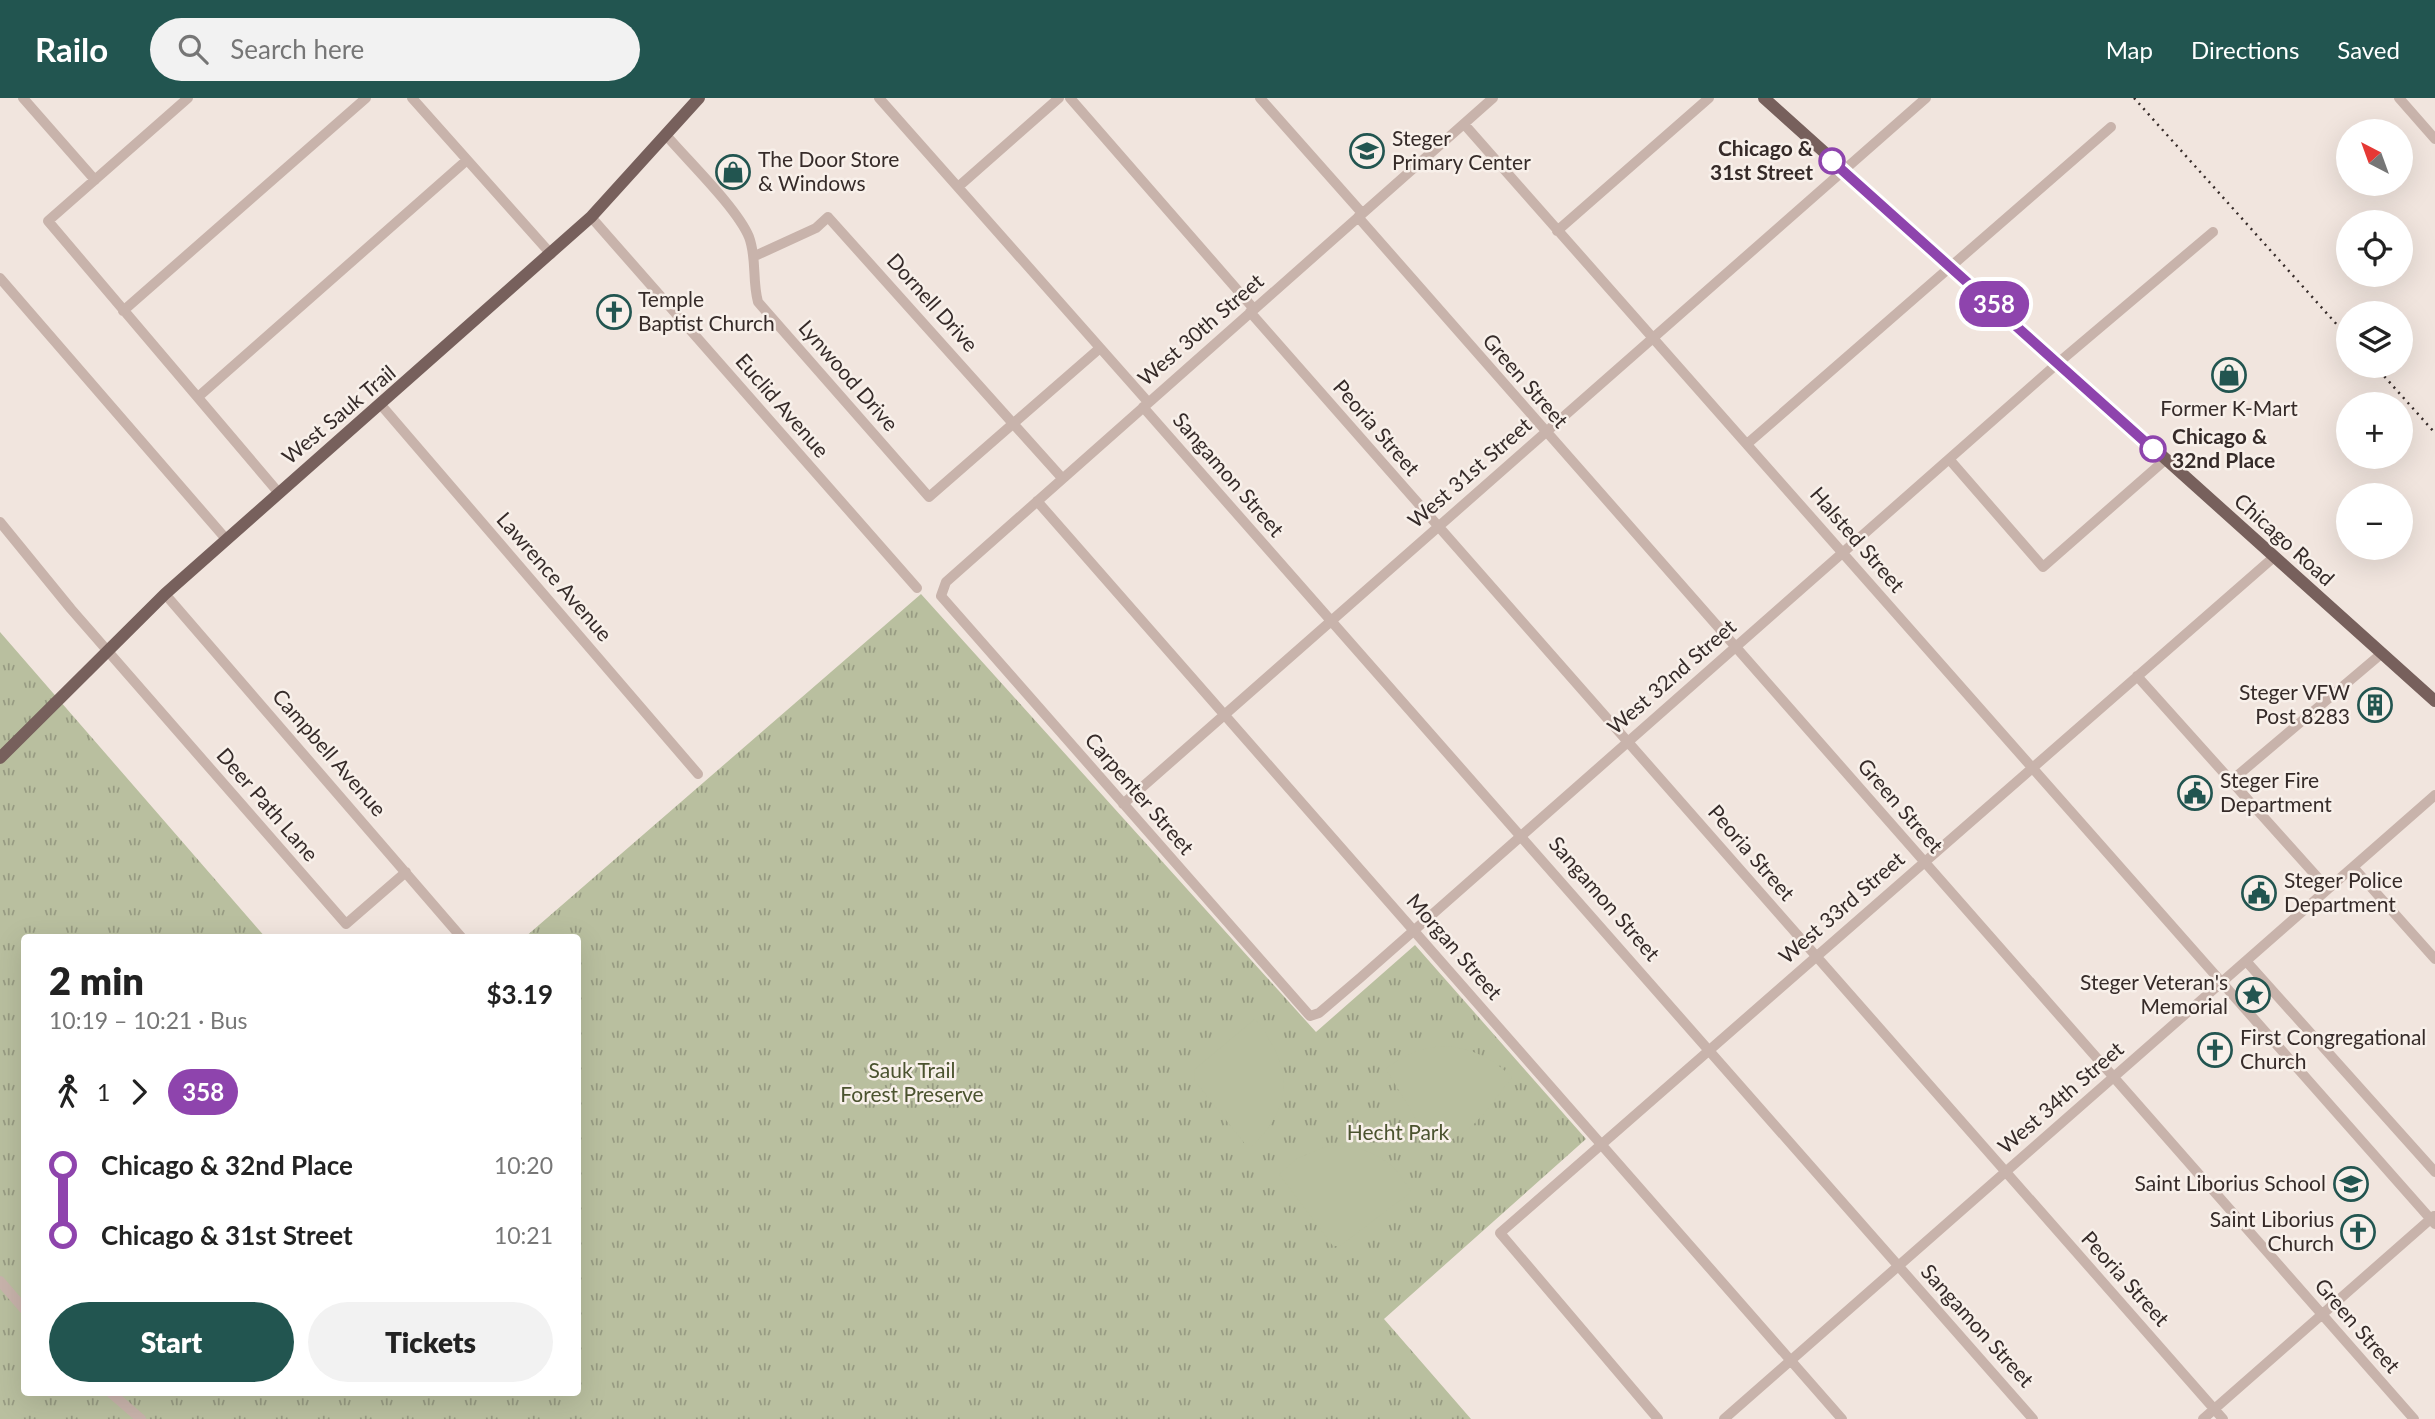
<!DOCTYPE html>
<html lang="en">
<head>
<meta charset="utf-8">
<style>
	body { margin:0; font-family:Lato,sans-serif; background:#f2f2f2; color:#222; height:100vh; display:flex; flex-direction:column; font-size:26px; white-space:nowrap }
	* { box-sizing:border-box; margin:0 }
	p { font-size:23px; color:#767676 }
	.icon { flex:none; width:38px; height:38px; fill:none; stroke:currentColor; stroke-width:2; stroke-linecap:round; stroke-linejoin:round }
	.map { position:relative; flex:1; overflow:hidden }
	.drawer { position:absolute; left:21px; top:836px; width:560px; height:462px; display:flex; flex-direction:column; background:#fff; border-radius:7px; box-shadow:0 7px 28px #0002 }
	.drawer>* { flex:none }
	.badge { padding:0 14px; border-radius:23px; font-size:24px; line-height:46px }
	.needle { width:46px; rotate:319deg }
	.buttons { position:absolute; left:2336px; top:21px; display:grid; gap:14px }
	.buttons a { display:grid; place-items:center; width:77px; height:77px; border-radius:50%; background:#fff; box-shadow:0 7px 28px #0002; font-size:35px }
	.map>.badge { position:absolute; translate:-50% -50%; box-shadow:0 0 0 4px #fff }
	.legs { display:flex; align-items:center; gap:10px; height:77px; padding:0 28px; font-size:23px }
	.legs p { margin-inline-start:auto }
	.headline { display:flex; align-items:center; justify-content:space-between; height:119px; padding:0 28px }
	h1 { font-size:38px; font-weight:800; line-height:52px }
	.cta { display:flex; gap:14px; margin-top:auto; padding:14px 28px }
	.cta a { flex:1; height:80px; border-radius:42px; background:#225550; color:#fff; font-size:28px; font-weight:800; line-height:80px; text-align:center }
	.cta a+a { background:#f2f2f2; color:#222 }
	ul { padding:0 28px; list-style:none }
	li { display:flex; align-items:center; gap:24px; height:70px; font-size:26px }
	li i { display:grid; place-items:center; width:10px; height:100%; margin:0 9px; background:currentColor }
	li i::after { content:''; width:18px; height:18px; margin:-9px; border:5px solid; border-radius:50%; background:#fff }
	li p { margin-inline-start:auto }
	li:first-child i { background:linear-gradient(#0000 50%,currentColor 0) }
	li:last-child i { background:linear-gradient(currentColor 50%,#0000 0) }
	header { display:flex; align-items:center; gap:42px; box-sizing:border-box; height:98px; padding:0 35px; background:#225550; color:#fff }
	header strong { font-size:33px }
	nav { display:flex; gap:38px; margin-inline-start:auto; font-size:24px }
	.search { width:490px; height:63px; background:#f2f2f2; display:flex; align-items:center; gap:18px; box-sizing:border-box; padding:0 24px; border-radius:38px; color:#767676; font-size:26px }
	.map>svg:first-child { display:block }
	.park { fill:url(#park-tufts) }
	.garden { fill:#b9bf9f }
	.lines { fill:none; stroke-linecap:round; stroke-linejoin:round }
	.minor { stroke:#c8b3ab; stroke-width:10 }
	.major { stroke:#77605c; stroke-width:12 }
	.rail { stroke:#362b29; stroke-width:2.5; stroke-dasharray:2 5; stroke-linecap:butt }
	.line-1-casing { stroke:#fff; stroke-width:16 }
	.line-1 { stroke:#8e44ad; stroke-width:10 }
	.stop-1-dot { fill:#fff; stroke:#8e44ad; stroke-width:3.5 }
	.labels { text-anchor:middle; stroke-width:5; stroke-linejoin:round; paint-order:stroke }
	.poi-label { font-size:21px; fill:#362b29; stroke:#f8f0ea; text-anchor:start }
	.stop-label { font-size:21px; font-weight:bold; fill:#362b29; stroke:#f8f0ea; text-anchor:end }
	.street-label { font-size:21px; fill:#362b29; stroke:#f8f0ea }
	.park-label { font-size:21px; fill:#4b532f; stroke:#f8f0ea }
</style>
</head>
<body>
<header>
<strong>Railo</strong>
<div class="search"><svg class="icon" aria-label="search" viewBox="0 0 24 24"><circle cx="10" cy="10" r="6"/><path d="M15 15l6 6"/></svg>Search here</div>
<nav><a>Map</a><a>Directions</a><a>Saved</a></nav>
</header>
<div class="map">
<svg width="2435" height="1321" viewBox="0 0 2435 1321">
	<defs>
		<pattern id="park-tufts" width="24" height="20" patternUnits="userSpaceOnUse" patternTransform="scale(1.75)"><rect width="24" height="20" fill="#b9bf9f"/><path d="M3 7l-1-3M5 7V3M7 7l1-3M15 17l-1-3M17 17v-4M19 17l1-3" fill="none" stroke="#979b82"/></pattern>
	</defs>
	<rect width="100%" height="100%" fill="#f1e5de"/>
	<path class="park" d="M921,496L1316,934L1415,847L1586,1041L1384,1221L1471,1321H0V534L266,840H24V1295H578V840H524Z"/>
	<path class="garden" d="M1255,921C1292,968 1296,1008 1249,1051L1194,982L1195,971Z
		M1448,948C1475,952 1492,960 1512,979C1493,1003 1470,1042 1438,1045L1416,1021L1386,971C1407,955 1423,949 1448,948Z
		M1330,1047C1368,1049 1392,1059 1411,1094L1340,1148H1333L1279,1076L1298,1060Z"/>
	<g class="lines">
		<path class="minor" d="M23,0L95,82
			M188,0L48,123L278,394
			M412,0L551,156
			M879,0L1148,304
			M1070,0L1254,211
			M1260,0L1362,115
			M1493,0L946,484L941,498L1310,918L1319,915L1360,880L2058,265L2213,134
			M2399,0L2435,41
			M1464,26L2435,1126
			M666,37C688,63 737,110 749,139C757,160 752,182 758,204L929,399L1100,250
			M958,89L1059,0
			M591,119L917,490
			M1358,119L2414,1321
			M1557,133L1709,0
			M755,158L816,130L828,119L1062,380
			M0,180L226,441
			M123,213L366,0
			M1250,214L2223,1321
			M198,299L467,62
			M381,307L698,676
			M1143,309L2033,1321
			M1747,346L2111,29
			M1949,361L2043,469L2165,362
			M1037,403L1842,1321
			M0,424L71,511L346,826L406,774
			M165,496L462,840
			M2137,578L2328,791
			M2231,683L2381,556
			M1123,706L1926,0
			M2353,769L2435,861
			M2246,863L2435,1074
			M0,1183L24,1211
			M111,1295L141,1321
			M1658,1321L1500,1135L2274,459
			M1724,1321L2435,697
			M2203,1321L2434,1118"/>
		<path class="major" d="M1764,0L2435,603
			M0,660L165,496L591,119L699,0"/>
		<path class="rail" d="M2134,0L2348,239
			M2375,268L2435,335"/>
	</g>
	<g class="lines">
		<g class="line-1-casing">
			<path id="line-1" d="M1832,63L2153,351"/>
		</g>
		<use href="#line-1" class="line-1"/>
	</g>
	<defs>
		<g id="school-ring" transform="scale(1.75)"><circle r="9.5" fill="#f8f0ea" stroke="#225550" stroke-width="1.5"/><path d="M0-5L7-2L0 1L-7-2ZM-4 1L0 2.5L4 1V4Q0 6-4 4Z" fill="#225550"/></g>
		<g id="shop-ring" transform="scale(1.75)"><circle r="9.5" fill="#f8f0ea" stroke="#225550" stroke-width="1.5"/><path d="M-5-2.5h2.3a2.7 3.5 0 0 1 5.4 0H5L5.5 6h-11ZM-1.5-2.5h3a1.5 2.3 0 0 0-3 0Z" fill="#225550"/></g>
		<g id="church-ring" transform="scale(1.75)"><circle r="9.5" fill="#f8f0ea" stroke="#225550" stroke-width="1.5"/><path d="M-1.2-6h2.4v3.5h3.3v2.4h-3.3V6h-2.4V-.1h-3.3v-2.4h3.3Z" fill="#225550"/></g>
		<g id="building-ring" transform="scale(1.75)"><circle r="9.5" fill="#f8f0ea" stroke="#225550" stroke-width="1.5"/><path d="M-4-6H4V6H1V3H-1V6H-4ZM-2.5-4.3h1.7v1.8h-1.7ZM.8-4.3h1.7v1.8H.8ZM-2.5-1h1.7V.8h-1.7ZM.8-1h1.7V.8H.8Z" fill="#225550"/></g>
		<g id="civic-ring" transform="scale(1.75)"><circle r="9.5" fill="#f8f0ea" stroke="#225550" stroke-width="1.5"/><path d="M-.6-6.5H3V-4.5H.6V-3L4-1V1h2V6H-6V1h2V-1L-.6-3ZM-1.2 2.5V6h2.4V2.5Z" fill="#225550"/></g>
		<g id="sight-ring" transform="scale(1.75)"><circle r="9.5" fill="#f8f0ea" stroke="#225550" stroke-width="1.5"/><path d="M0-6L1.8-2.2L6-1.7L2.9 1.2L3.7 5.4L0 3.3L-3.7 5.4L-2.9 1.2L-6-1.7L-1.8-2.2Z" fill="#225550"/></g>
	</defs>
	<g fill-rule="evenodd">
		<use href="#school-ring" x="1367" y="53"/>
		<use href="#shop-ring" x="733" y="74"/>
		<use href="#church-ring" x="614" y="214"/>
		<use href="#shop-ring" x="2229" y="277"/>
		<use href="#building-ring" x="2375" y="607"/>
		<use href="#civic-ring" x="2195" y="695"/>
		<use href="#civic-ring" x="2259" y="795"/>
		<use href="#sight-ring" x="2253" y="897"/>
		<use href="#church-ring" x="2215" y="952"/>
		<use href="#school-ring" x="2351" y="1086"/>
		<use href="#church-ring" x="2358" y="1134"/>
	</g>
	<g class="stop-1-dot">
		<circle cx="1832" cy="63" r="12"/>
		<circle cx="2153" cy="351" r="12"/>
	</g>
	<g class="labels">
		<g class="poi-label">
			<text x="1392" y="48">Steger<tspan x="1392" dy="24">Primary Center</tspan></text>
			<text x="758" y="69">The Door Store<tspan x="758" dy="24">&amp; Windows</tspan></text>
			<text x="638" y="209">Temple<tspan x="638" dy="24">Baptist Church</tspan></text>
			<text x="2229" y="318" text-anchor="middle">Former K-Mart</text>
			<text x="2350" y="602" text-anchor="end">Steger VFW<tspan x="2350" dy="24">Post 8283</tspan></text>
			<text x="2220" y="690">Steger Fire<tspan x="2220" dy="24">Department</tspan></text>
			<text x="2284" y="790">Steger Police<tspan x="2284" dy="24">Department</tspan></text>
			<text x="2228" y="892" text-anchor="end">Steger Veteran's<tspan x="2228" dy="24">Memorial</tspan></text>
			<text x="2240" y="947">First Congregational<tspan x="2240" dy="24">Church</tspan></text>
			<text x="2326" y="1093" text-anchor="end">Saint Liborius School</text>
			<text x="2334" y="1129" text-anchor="end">Saint Liborius<tspan x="2334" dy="24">Church</tspan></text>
		</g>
		<g class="stop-label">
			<text x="1813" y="58">Chicago &amp;<tspan x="1813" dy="24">31st Street</tspan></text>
			<text x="2172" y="346" text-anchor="start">Chicago &amp;<tspan x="2172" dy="24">32nd Place</tspan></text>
		</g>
		<g class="street-label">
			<text transform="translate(932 205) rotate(48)" y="7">Dornell Drive</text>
			<text transform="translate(1201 232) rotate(-41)" y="7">West 30th Street</text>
			<text transform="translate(848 278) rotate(49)" y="7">Lynwood Drive</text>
			<text transform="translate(1525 283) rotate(49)" y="7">Green Street</text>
			<text transform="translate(782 308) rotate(49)" y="7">Euclid Avenue</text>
			<text transform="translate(339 317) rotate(-40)" y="7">West Sauk Trail</text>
			<text transform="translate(1376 330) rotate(49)" y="7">Peoria Street</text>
			<text transform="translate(1470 375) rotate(-41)" y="7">West 31st Street</text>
			<text transform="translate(1228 377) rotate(49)" y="7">Sangamon Street</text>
			<text transform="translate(1857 442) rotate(49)" y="7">Halsted Street</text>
			<text transform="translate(2284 442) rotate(42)" y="7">Chicago Road</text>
			<text transform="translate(554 479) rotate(49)" y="7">Lawrence Avenue</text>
			<text transform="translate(1672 579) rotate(-41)" y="7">West 32nd Street</text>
			<text transform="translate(329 655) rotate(49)" y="7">Campbell Avenue</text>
			<text transform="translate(1139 696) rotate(49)" y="7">Carpenter Street</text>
			<text transform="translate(267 707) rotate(49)" y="7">Deer Path Lane</text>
			<text transform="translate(1900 708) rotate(49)" y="7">Green Street</text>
			<text transform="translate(1751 755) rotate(49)" y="7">Peoria Street</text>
			<text transform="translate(1604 801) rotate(49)" y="7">Sangamon Street</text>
			<text transform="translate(1842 810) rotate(-41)" y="7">West 33rd Street</text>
			<text transform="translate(1454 849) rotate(49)" y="7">Morgan Street</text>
			<text transform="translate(2061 1000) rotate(-41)" y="7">West 34th Street</text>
			<text transform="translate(2125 1181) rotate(48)" y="7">Peoria Street</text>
			<text transform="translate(1977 1228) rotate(48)" y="7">Sangamon Street</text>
			<text transform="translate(2357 1228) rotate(49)" y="7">Green Street</text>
		</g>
		<g class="park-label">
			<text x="912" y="980">Sauk Trail<tspan x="912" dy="24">Forest Preserve</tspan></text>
			<text x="1398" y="1042">Hecht Park</text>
		</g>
	</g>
</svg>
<div class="buttons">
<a><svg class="needle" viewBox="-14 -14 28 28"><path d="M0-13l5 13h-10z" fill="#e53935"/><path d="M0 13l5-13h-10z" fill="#767676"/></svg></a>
<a><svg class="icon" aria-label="locate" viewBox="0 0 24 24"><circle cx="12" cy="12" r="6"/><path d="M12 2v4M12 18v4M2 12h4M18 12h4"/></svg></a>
<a><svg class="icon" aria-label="layers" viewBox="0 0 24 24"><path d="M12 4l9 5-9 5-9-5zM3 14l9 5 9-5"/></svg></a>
<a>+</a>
<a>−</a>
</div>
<b class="badge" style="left:1994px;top:206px;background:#8e44ad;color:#fff">358</b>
<section class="drawer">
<div class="headline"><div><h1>2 min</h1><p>10:19 – 10:21 · Bus</p></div><b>$3.19</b></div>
<div class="legs"><svg class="icon" aria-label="walk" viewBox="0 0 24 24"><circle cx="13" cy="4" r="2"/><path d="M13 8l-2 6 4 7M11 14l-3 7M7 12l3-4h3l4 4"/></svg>1<svg class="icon" aria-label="forward" viewBox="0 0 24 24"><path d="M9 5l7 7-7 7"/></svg><b class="badge" style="background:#8e44ad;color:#fff">358</b></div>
<ul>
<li><i style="color:#8e44ad"></i><b>Chicago &amp; 32nd Place</b><p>10:20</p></li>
<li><i style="color:#8e44ad"></i><b>Chicago &amp; 31st Street</b><p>10:21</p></li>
</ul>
<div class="cta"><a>Start</a><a>Tickets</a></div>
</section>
</div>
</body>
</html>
